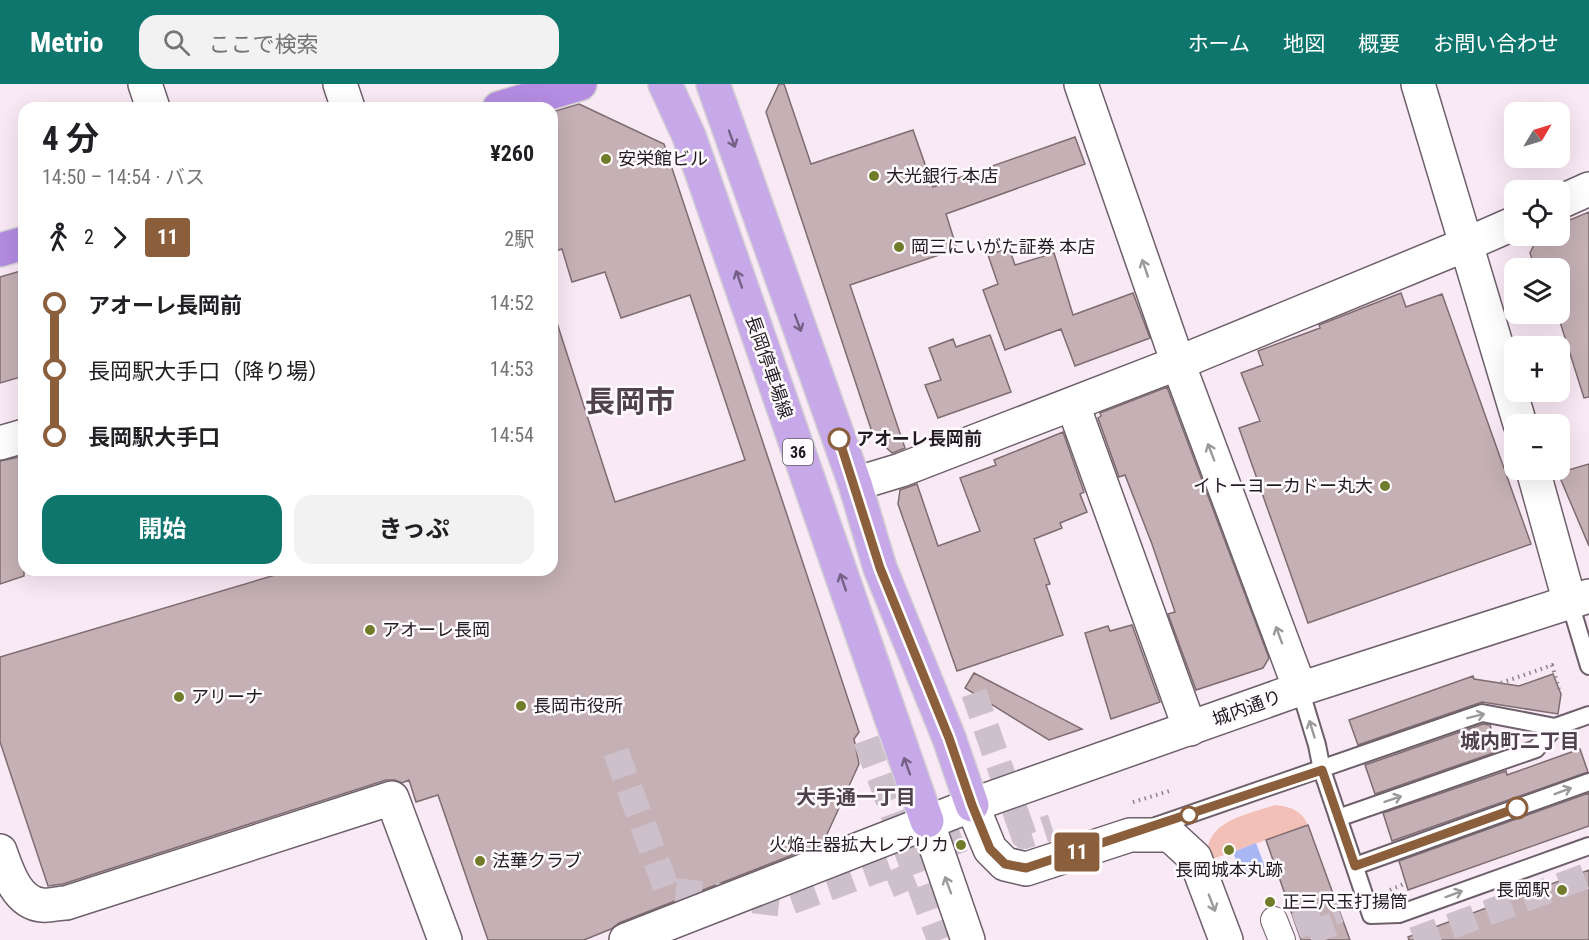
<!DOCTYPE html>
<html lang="ja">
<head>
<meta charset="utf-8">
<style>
	body { margin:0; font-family:"Roboto Condensed","Noto Sans JP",sans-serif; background:#f2f2f2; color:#202124; height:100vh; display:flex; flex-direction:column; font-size:22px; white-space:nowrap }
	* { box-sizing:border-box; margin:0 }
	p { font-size:20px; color:#757577 }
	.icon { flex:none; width:33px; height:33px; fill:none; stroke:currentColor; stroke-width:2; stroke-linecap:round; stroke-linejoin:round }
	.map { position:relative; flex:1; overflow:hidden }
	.drawer { position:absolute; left:18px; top:18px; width:540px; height:474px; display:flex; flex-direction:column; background:#fff; border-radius:18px; box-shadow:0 6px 24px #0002 }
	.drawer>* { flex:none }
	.badge { padding:0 12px; border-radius:4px; font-size:21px; line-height:39px }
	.needle { width:39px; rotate:52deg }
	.fabs { position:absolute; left:1504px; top:18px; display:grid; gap:12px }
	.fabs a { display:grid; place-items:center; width:66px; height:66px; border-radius:12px; background:#fff; box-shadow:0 6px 24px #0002; font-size:30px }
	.map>.badge { position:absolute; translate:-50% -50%; box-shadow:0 0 0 3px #fff }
	.legs { display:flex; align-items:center; gap:9px; height:66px; padding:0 24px; font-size:20px }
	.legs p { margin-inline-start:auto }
	.summary { display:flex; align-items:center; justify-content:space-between; height:102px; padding:0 24px }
	h1 { font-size:33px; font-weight:700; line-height:45px }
	.button { display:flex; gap:12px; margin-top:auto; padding:12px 24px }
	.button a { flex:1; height:69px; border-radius:18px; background:#0f766e; color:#fff; font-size:24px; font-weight:700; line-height:69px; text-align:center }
	.button a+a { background:#f2f2f2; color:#202124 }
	ul { padding:0 24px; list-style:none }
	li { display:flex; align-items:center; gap:21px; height:66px; font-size:22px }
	li i { display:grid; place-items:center; width:9px; height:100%; margin:0 8px; background:currentColor }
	li i::after { content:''; width:15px; height:15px; margin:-8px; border:4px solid; border-radius:50%; background:#fff }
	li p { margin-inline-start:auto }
	li:first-child i { background:linear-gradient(#0000 50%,currentColor 0) }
	li:last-child i { background:linear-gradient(currentColor 50%,#0000 0) }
	header { display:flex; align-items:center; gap:36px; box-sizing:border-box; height:84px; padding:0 30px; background:#0f766e; color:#fff }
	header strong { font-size:28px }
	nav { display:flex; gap:33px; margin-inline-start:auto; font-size:21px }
	.search { width:420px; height:54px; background:#f2f2f2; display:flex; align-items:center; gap:15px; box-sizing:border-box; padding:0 21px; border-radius:18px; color:#757577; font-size:22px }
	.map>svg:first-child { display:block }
	.green { fill:#f2c0b6 }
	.water { fill:#a9b6f4 }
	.building { fill:#c4b0b5; stroke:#7f6c71; stroke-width:1.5 }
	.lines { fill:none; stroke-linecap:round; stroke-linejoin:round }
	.pedestrian-tunnel { stroke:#cec0cb; stroke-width:26; stroke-dasharray:26 13; stroke-linecap:butt }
	.service-casing { stroke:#6e606b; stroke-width:20 }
	.pedestrian-casing { stroke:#6e606b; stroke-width:28 }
	.minor-casing { stroke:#6e606b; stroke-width:36 }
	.tertiary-casing { stroke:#6e606b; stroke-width:36 }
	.primary-casing { stroke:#d3d2d3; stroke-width:36 }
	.trunk-casing { stroke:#d3d2d3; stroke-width:36 }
	.path { stroke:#8d828a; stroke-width:4; stroke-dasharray:1.5 4.5; stroke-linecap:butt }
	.service { stroke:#fff; stroke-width:16 }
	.pedestrian { stroke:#fff; stroke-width:26 }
	.minor { stroke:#fff; stroke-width:33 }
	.tertiary { stroke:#fff; stroke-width:33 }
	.primary { stroke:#c7a9e9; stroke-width:33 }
	.trunk { stroke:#b48ce2; stroke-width:33 }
	.oneway { stroke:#746285 }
	.oneway2 { stroke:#9c999b }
	.line-1-casing { stroke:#fff; stroke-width:14 }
	.line-1 { stroke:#8b5e3c; stroke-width:9 }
	.poi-dot { fill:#707c29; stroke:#fefafd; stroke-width:2 }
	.stop-1-dot { fill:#fff; stroke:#8b5e3c; stroke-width:3 }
	.labels { text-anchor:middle; stroke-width:5; stroke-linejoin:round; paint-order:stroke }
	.shield { fill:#fefafd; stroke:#645f63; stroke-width:1.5 }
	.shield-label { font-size:16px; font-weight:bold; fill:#221c21 }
	.poi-label { font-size:18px; fill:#221c21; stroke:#fefafd; text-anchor:start }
	.street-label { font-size:18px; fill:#221c21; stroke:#fefafd }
	.stop-label { font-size:18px; font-weight:bold; fill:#221c21; stroke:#fefafd; text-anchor:start }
	.neighbourhood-label { font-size:20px; font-weight:bold; fill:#4f424c; stroke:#fefafd }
	.town-label { font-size:30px; font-weight:bold; fill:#4f424c; stroke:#fefafd }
</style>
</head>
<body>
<header>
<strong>Metrio</strong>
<div class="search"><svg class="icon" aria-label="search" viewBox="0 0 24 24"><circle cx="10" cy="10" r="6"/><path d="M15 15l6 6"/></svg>ここで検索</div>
<nav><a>ホーム</a><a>地図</a><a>概要</a><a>お問い合わせ</a></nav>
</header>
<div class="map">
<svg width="1589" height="856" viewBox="0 0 1589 856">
	<rect width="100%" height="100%" fill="#f9e9f5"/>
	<path class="green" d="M1275,721C1291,723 1301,726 1308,741L1207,777C1204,736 1244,732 1275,721Z"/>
	<path class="water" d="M1256,759L1265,783L1241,791L1233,768Z"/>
	<path class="building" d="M779,0H784L811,80L913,46L933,103L1075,53L1085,80L946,130L957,165L850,201L905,364L895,368L892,369L873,351L766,28Z
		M579,20L664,60L859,648L854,655L859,680L823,759L619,839L611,845L584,856H488L438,711L416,718L409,696L402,699L395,696H386L63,800L48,802L0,658V573L292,486H552V239H557L615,418L745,376L690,211L621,234L605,188L572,198L562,165L552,168V28Z
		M1589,128V313L1584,314L1560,238V184H1535L1530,169L1538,152H1560V140Z
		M1009,164L1015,181L1054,169L1073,231L1133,209L1150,254L1075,282L1061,245L1005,266L983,206L998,200L988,171Z
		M24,186V292L0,299V193Z
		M1401,209L1406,223L1442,210L1531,460L1308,539L1239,344L1260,337L1241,289L1263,281L1258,267L1320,244L1319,241Z
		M990,251L1011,308L938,334L925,301L941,296L929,264L953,255L956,263Z
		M1167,303L1269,574L1263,584L1196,606L1168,530L1175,528L1152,460L1125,391L1119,393L1098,334L1101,332L1100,329Z
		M1063,348L1084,408L1080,410L1087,428L1060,439L1062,444L1034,455L1050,500L1046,501L1063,551L957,587L898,420L900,406L917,400L938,462L980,447L960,394L996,381L994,376Z
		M24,372V492L0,500V377Z
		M1589,380V462L1558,389Z
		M1132,541L1160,618L1111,635L1085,549L1108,542L1110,547Z
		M974,589L1082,645L1049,656L965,604Z
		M1553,590L1561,610L1558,630L1482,618L1358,661L1349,636L1473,592L1474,595L1519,602Z
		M1483,640L1490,641L1499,667L1375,710L1365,681Z
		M1580,665L1588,688L1392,757L1383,729L1506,687L1507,691Z
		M1589,709V742L1408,806L1399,777Z
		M1308,741L1339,826L1350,856H1301L1266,756Z
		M1589,786V856H1409L1408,853Z"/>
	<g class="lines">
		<path class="pedestrian-tunnel" d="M866,656L940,856
			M616,668L667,806L784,820L1018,735L974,609
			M1018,735L1024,752L1052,743
			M889,801L915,790
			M1317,834L1325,856
			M1296,842L1339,826
			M1414,856L1589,791"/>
		<g class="service-casing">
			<path id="service" d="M1570,519L1589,582
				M1300,605L1317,661L1322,686L1371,831L1399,830L1589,762
				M1338,734L1536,665L1555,643
				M1153,743L1482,629L1555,643L1589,631
				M1355,782L1589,698"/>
		</g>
		<g class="pedestrian-casing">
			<path id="pedestrian" d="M1274,836L1282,856"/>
		</g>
		<g class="minor-casing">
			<path id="minor" d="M145,0L153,24
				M340,0L348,24
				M1081,0L1178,279L1300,605
				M1418,0L1520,340
				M1073,321L1190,645
				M0,359L24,352
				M1533,386L1570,519
				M855,400L901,386L1178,279L1467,160
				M972,721L990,765L1005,780L1026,785L1130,751H1170L1195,774L1226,856
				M927,737L968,856
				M0,767C7,787 17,819 42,821C49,822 59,819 66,819L392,714L445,856"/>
		</g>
		<g class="tertiary-casing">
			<path id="tertiary" d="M1560,118L1589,105
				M1467,160L1515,139
				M626,856L972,721L1300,605L1589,512"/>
		</g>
		<g class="primary-casing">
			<path id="primary" d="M665,0L689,52L927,737
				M713,0L855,400L880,484L949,654L972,721"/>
		</g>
		<g class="trunk-casing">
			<path id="trunk" d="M499,24L580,0
				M0,166L24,159"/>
		</g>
		<path class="path" d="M1501,599L1552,581L1559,605
			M1133,718L1173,706
			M1390,806L1406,799"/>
		<use href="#service" class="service"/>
		<use href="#pedestrian" class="pedestrian"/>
		<use href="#minor" class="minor"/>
		<use href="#tertiary" class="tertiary"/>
		<use href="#primary" class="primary"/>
		<use href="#trunk" class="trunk"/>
	</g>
	<defs><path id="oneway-shaft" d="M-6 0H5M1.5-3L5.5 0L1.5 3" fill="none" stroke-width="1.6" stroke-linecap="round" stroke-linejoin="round" transform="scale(1.5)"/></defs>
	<g class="oneway">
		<use href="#oneway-shaft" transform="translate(732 55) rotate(70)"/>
		<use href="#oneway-shaft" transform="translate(739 195) rotate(-109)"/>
		<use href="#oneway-shaft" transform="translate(798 239) rotate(70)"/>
		<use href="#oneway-shaft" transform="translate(843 498) rotate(-109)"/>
		<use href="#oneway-shaft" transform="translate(907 682) rotate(-110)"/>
	</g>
	<g class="oneway2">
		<use href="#oneway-shaft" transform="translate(1145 184) rotate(-109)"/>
		<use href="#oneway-shaft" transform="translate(1211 368) rotate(-111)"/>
		<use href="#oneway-shaft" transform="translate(1279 551) rotate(-110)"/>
		<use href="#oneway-shaft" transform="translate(1476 632) rotate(-14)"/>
		<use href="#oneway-shaft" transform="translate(1312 645) rotate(-107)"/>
		<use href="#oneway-shaft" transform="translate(1563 707) rotate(-20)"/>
		<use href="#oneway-shaft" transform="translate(1393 715) rotate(-19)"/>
		<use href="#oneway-shaft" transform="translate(948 801) rotate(-110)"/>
		<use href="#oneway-shaft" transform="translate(1454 810) rotate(-20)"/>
		<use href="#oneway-shaft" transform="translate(1212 819) rotate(69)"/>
	</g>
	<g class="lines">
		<g class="line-1-casing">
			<path id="line-1" d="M839,355L880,484L949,654L972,721L990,765L1005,780L1026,784L1322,686L1355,782L1517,724"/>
		</g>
		<use href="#line-1" class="line-1"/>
	</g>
	<g class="poi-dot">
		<circle cx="606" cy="75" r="6"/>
		<circle cx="874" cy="92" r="6"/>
		<circle cx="899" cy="163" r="6"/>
		<circle cx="1385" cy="402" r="6"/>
		<circle cx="370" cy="546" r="6"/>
		<circle cx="179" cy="613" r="6"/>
		<circle cx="521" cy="622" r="6"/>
		<circle cx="961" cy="761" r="6"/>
		<circle cx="1229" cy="766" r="6"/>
		<circle cx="480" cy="777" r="6"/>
		<circle cx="1562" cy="806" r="6"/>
		<circle cx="1270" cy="818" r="6"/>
	</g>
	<g class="stop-1-dot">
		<circle cx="839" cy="355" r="10"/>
		<circle cx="1517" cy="724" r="10"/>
		<circle cx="1189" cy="731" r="8"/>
	</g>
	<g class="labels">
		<rect class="shield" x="783" y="355" width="30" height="26" rx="4.5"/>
		<g class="shield-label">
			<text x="798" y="374">36</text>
		</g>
		<g class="poi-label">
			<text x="618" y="81">安栄館ビル</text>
			<text x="886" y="98">大光銀行 本店</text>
			<text x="911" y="169">岡三にいがた証券 本店</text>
			<text x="1373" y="408" text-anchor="end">イトーヨーカドー丸大</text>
			<text x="382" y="552">アオーレ長岡</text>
			<text x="191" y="619">アリーナ</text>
			<text x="533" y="628">長岡市役所</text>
			<text x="949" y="767" text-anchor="end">火焔土器拡大レプリカ</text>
			<text x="492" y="783">法華クラブ</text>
			<text x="1229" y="792" text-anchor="middle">長岡城本丸跡</text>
			<text x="1550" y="812" text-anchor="end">長岡駅</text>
			<text x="1282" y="824">正三尺玉打揚筒</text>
		</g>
		<g class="street-label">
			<text transform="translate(769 283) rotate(71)" y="6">長岡停車場線</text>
			<text transform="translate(1247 624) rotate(-20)" y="6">城内通り</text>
		</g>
		<g class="stop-label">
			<text x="856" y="361">アオーレ長岡前</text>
		</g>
		<g class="neighbourhood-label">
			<text x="1520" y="664">城内町二丁目</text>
			<text x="856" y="720">大手通一丁目</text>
		</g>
		<g class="town-label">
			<text x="630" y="328">長岡市</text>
		</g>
	</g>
</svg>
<div class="fabs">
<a><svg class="needle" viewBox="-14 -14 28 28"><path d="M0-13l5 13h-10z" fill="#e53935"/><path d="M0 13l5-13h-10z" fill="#757577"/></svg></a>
<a><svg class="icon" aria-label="locate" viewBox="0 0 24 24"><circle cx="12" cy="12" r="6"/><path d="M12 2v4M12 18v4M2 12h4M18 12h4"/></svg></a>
<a><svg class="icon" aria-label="layers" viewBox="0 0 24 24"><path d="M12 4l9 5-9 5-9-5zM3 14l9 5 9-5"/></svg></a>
<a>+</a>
<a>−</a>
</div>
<b class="badge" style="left:1077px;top:768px;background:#8b5e3c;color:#fff">11</b>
<section class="drawer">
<div class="summary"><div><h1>4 分</h1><p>14:50 – 14:54 · バス</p></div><b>¥260</b></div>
<div class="legs"><svg class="icon" aria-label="walk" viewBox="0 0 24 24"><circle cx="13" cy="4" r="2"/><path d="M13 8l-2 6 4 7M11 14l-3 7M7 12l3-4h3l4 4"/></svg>2<svg class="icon" aria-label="forward" viewBox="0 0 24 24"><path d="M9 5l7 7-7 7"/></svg><b class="badge" style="background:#8b5e3c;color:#fff">11</b><p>2駅</p></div>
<ul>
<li><i style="color:#8b5e3c"></i><b>アオーレ長岡前</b><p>14:52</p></li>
<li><i style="color:#8b5e3c"></i><span>長岡駅大手口（降り場）</span><p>14:53</p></li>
<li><i style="color:#8b5e3c"></i><b>長岡駅大手口</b><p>14:54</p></li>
</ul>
<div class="button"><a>開始</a><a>きっぷ</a></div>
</section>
</div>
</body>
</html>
